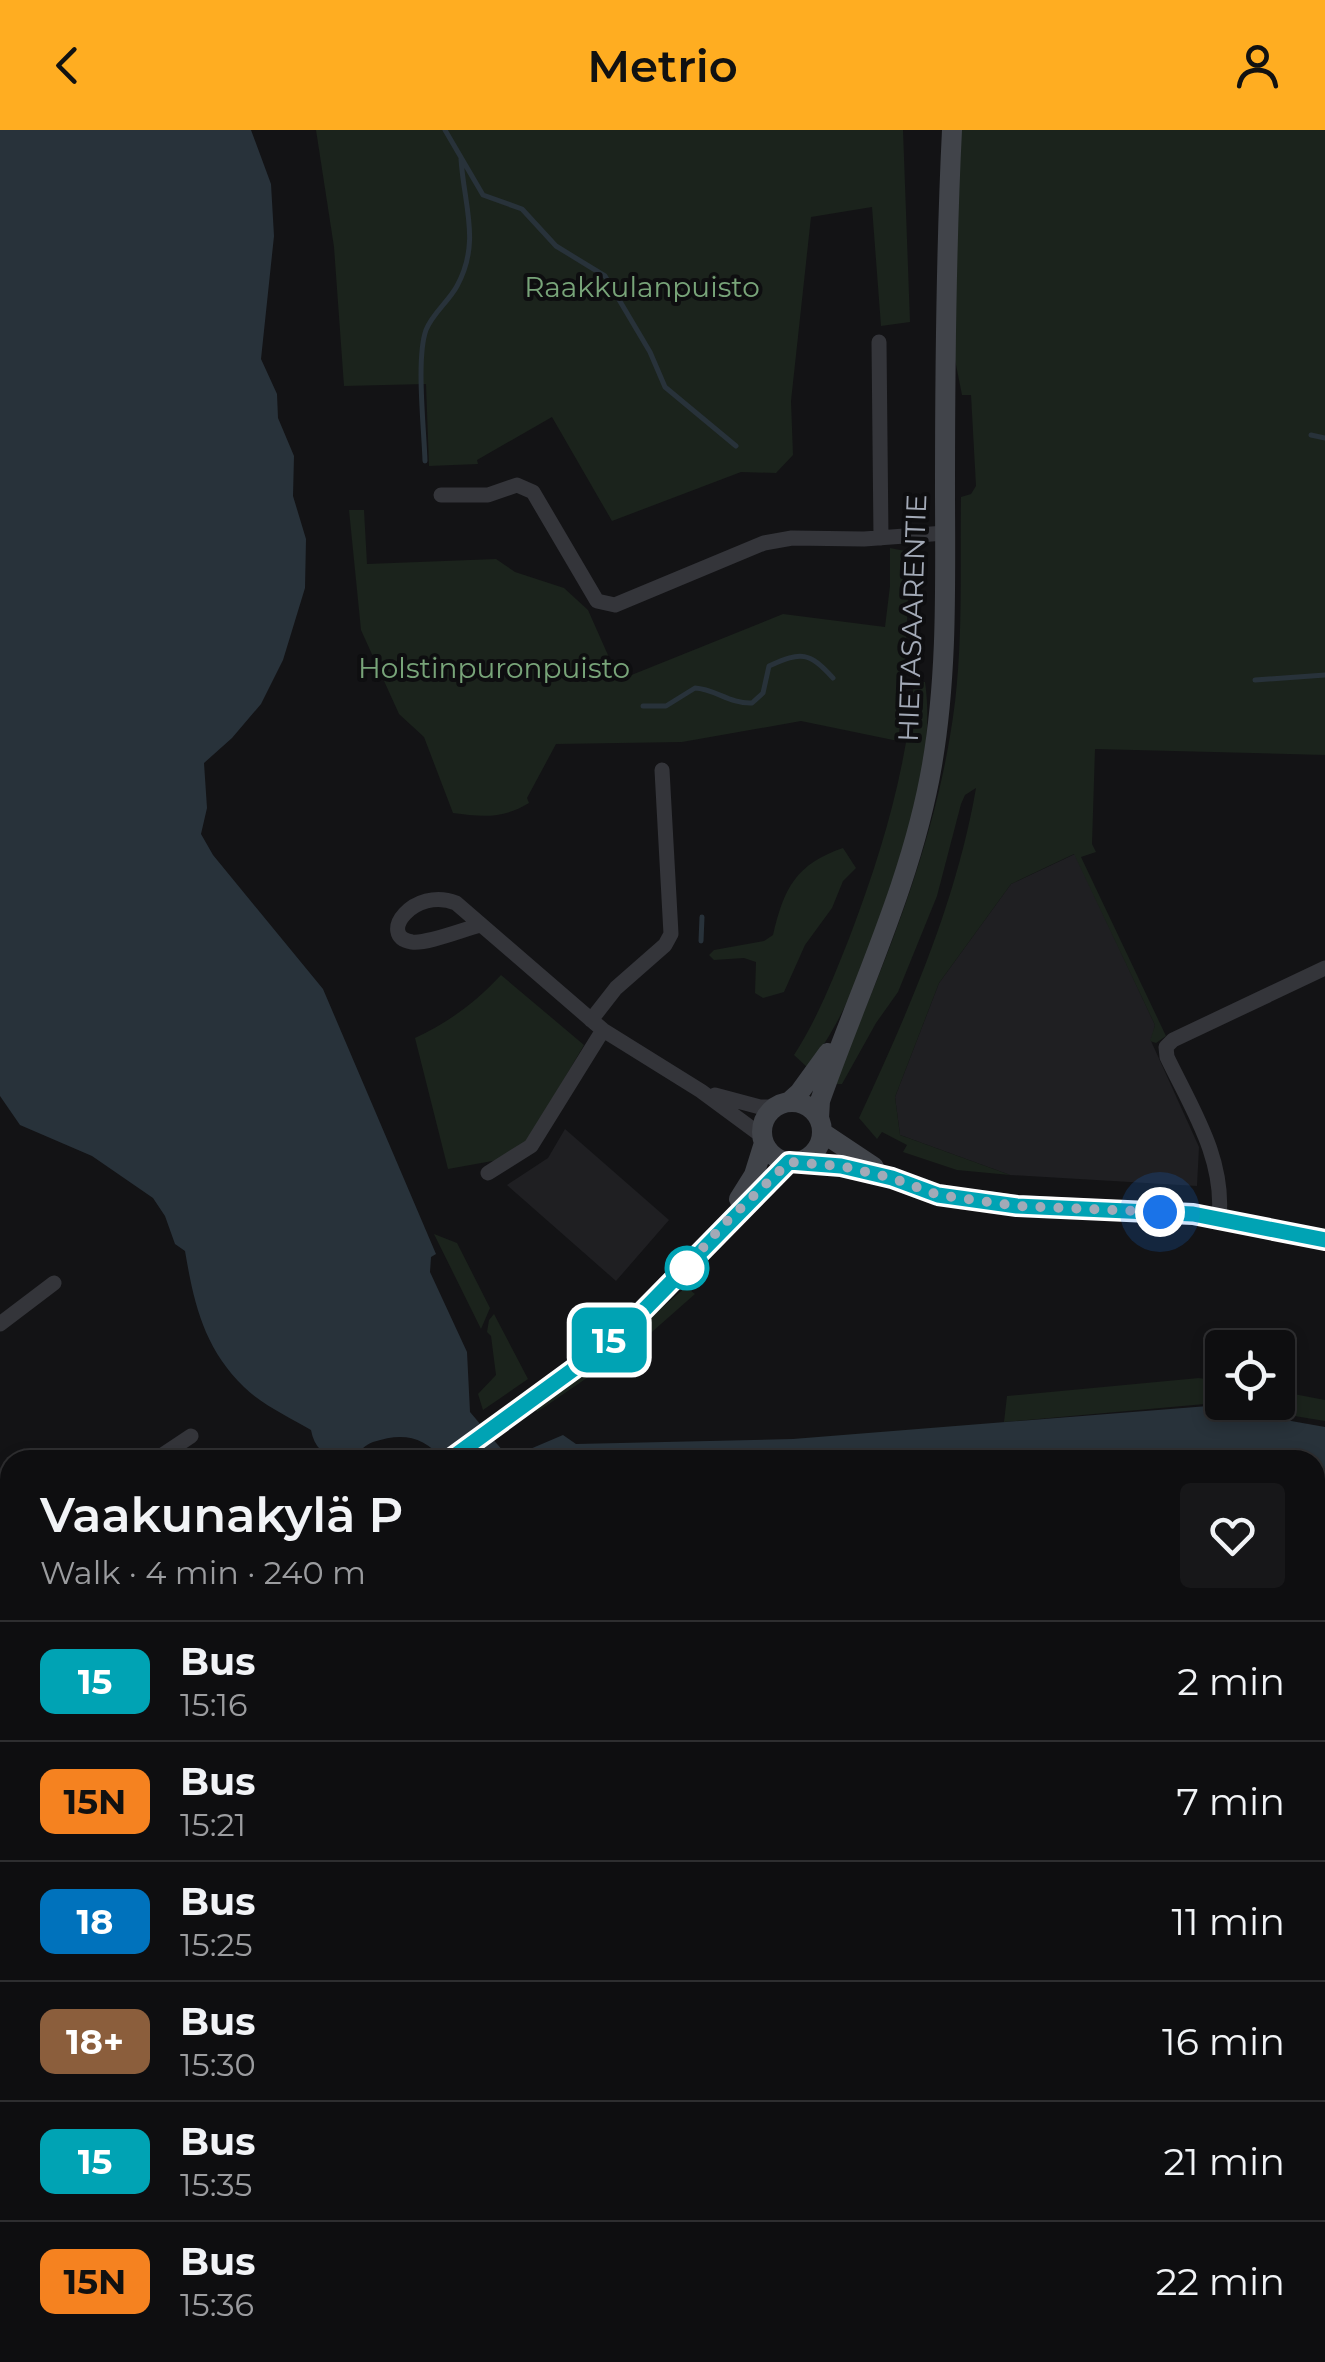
<!DOCTYPE html>
<html lang="en">
<head>
<meta charset="utf-8">
<style>
	body { margin:0; font-family:Montserrat,sans-serif; background:#171719; color:#f1f3f6; height:100vh; display:flex; flex-direction:column; font-size:38px; white-space:nowrap }
	* { box-sizing:border-box; margin:0 }
	p { font-size:32px; color:#9b9c9f }
	.icon { flex:none; width:55px; height:55px; fill:none; stroke:currentColor; stroke-width:2; stroke-linecap:round; stroke-linejoin:round }
	.map { position:relative; flex:1; overflow:hidden }
	.drawer { position:absolute; left:0px; top:1320px; width:1325px; height:912px; display:flex; flex-direction:column; background:#0e0e10; border-radius:30px 30px 0 0; box-shadow:0 5px 15px #0003,0 0 0 2px #2e2e30 }
	.drawer>* { flex:none }
	.badge { padding:0 20px; border-radius:15px; font-size:35px; line-height:65px }
	.buttons { position:absolute; left:1205px; top:1200px; display:grid; gap:20px }
	.buttons a { display:grid; place-items:center; width:90px; height:90px; border-radius:10px; background:#0e0e10; box-shadow:0 5px 15px #0003,0 0 0 2px #2e2e30; font-size:50px }
	.you { position:absolute; width:50px; height:50px; margin:-25px; border:8px solid #fff; border-radius:50%; background:#1a73e8; box-shadow:0 0 0 15px #1a73e833 }
	.map>.badge { position:absolute; translate:-50% -50%; box-shadow:0 0 0 5px #fff }
	.round { display:grid; place-items:center; flex:none; width:105px; height:105px; border-radius:10px; background:#171719 }
	.overview { display:flex; align-items:center; justify-content:space-between; height:170px; padding:0 40px }
	h1 { font-size:48px; font-weight:600; line-height:75px }
	ul { padding:0; list-style:none }
	li { display:flex; align-items:center; gap:30px; height:120px; padding:0 40px; border-top:2px solid #2e2e30 }
	li div { flex:1 }
	li b { display:block; font-size:38px }
	li em { font-style:normal }
	li .badge { min-width:110px; font-weight:700; text-align:center }
	header { display:flex; justify-content:space-between; align-items:center; height:130px; padding:0 40px; background:#ffad21; color:#111; font-size:45px; font-weight:600 }
	.map>svg:first-child { display:block }
	.built { fill:#1f1f22 }
	.green { fill:#1b231c }
	.water { fill:#28323a }
	.lines { fill:none; stroke-linecap:round; stroke-linejoin:round }
	.stream { stroke:#28323a; stroke-width:5 }
	.street { stroke:#34353a; stroke-width:15 }
	.secondary { stroke:#41444a; stroke-width:20 }
	.line-casing { stroke:#fff; stroke-width:22 }
	.line { stroke:#00a3b4; stroke-width:15 }
	.walk { stroke:#a3aab7; stroke-width:10; stroke-dasharray:0 18 }
	.stop-dot { fill:#fff; stroke:#00a3b4; stroke-width:5 }
	.labels { text-anchor:middle; stroke-width:8; stroke-linejoin:round; paint-order:stroke }
	.park-label { font-size:28px; fill:#78a479; stroke:#0e0e10 }
	.street-label { font-size:28px; fill:#a3aab7; stroke:#0e0e10 }
</style>
</head>
<body>
<header><svg class="icon" aria-label="back" viewBox="0 0 24 24"><path d="M15 5l-7 7 7 7"/></svg>Metrio<svg class="icon" aria-label="person" viewBox="0 0 24 24"><circle cx="12" cy="8" r="4"/><path d="M4 21q1-7 8-7t8 7"/></svg></header>
<div class="map">
<svg width="1325" height="2232" viewBox="0 0 1325 2232">
	<rect width="100%" height="100%" fill="#131315"/>
	<path class="built" d="M1075,724L1155,895L1151,911L1199,1017L1197,1056L1010,1045L900,1005L895,967L939,853L1011,754Z
		M565,999L669,1090L616,1151L507,1055L548,1028Z
		M0,1875L10,1886V2078L0,2086Z
		M10,2122V2222H354L362,2232H0V2130Z"/>
	<path class="green" d="M316,0H903L910,192L881,196L872,77L811,87L791,271L793,325L776,343L741,342L612,391L552,287L477,330L478,334L429,336L426,254L344,256L334,117Z
		M957,0H1325V625L1095,619L1092,714L1096,722L1081,727L1166,906L1156,913L1150,911L1155,895L1074,724L1011,754L939,853L895,967L900,1005L1010,1045L957,1040L903,1022L907,1015L882,1002L877,1009L859,988C908,882 956,774 976,658L965,665L961,674L937,766L898,862L876,893L842,954H837L836,948C888,827 939,703 955,572C963,504 960,435 961,367L971,364L976,356L971,265H962L954,225Z
		M349,380H364L367,434L496,429L515,442L564,458L588,480L619,550L783,484L885,497L890,456V418L910,422L904,561L898,611L801,591L682,612L556,614L527,668L529,673C503,689 482,687 453,683L424,607L399,584L361,500Z
		M914,552H925C941,656 870,854 808,938L794,925C818,888 834,846 850,806C882,722 906,641 914,552Z
		M843,718L856,738L843,751L832,778L805,815L784,862L763,868L755,863L756,832L744,828L714,830L709,825L714,820L764,811L773,805C784,758 796,734 843,718Z
		M501,845L584,915L529,1009L498,1030L448,1039L415,908C448,893 476,872 501,845Z
		M434,1104L457,1113L490,1178L481,1199Z
		M686,1157L695,1164L644,1209L537,1282L535,1279L593,1237Z
		M494,1184L528,1249L483,1280L478,1264L496,1245L491,1206L487,1202L489,1190Z
		M1199,1248L1222,1252V1272H1278V1261L1325,1270V1291L1216,1273L1004,1292L1007,1266Z
		M1315,1941L1325,1947V2073L1315,2076Z"/>
	<path class="water" d="M0,0H251L271,54L274,106L261,229L277,264L278,288L294,326L293,366L306,409L305,458L283,530L261,574L232,608L204,633L207,678L201,704L213,725L323,859L436,1124L431,1127L430,1142L467,1222L470,1282L509,1328L563,1305L576,1314L793,1309L1208,1276L1325,1297V1440L1315,1436V1330H444C423,1306 403,1302 373,1312C365,1315 360,1322 352,1324C329,1330 315,1322 311,1300C289,1287 262,1275 244,1257C204,1218 194,1174 185,1121L175,1114L165,1086L153,1068L92,1026L20,995L0,966Z"/>
	<g class="lines">
		<path class="stream" d="M445,0L483,65L522,79L556,116L605,146L650,222L665,257L736,316
			M1311,305L1325,308
			M425,331C424,298 416,228 426,200C432,184 449,171 457,156C481,112 464,76 461,29
			M1255,550L1325,545
			M643,576H666L695,558C715,559 730,574 752,573L763,563L769,536C802,521 809,522 833,548
			M701,811L702,787"/>
		<path class="street" d="M879,212L881,408
			M441,365H488L517,355L533,362L597,471L615,475L764,413L792,408L864,409L945,403
			M481,795C464,799 428,814 412,812C376,806 414,756 456,773L603,900L701,961L762,1006
			M591,890L616,858L665,815L671,804L662,640
			M715,965L760,977H774
			M488,1043L531,1016L603,900
			M1219,1088C1225,1029 1192,979 1167,927L1166,917L1173,910L1325,838
			M0,1194L54,1153
			M155,1330L191,1306
			M0,1416H10
			M1315,1703L1325,1708
			M0,2108L10,2100
			M1315,2139L1325,2141
			M131,2222L140,2232
			M772,2222L780,2232
			M1190,2232L1200,2222"/>
		<path class="secondary" d="M762 1002a30 30 0 1 1 60 0a30 30 0 1 1-60 0Z
			M789,972L799,963L828,923
			M819,988L820,971C859,860 912,752 932,635C948,542 945,449 945,355C945,237 946,119 952,0
			M823,1003L874,1037
			M797,1032L841,1036L892,1048L938,1065L1017,1075L1193,1084L1325,1110
			M739,1069L754,1045L764,1013
			M449,1330L577,1237L637,1185L789,1032
			M0,1574L10,1570
			M0,1599L10,1595
			M0,1719L10,1732
			M0,1756L10,1767
			M409,2222L418,2232
			M432,2222L440,2232"/>
	</g>
	<g class="lines">
		<g class="line-casing">
			<path id="line" d="M449,1330L578,1236L638,1186L789,1032L841,1036L892,1048L938,1065L1017,1076L1193,1084L1325,1110"/>
		</g>
		<use href="#line" class="line"/>
		<path class="walk" d="M687,1138L683,1141L722,1096L789,1032L841,1036L892,1048L938,1065L1017,1076L1160,1082"/>
	</g>
	<circle class="stop-dot" cx="687" cy="1138" r="20"/>
	<g class="labels">
		<g class="park-label">
			<text x="642" y="167">Raakkulanpuisto</text>
			<text x="494" y="548">Holstinpuronpuisto</text>
		</g>
		<g class="street-label">
			<text transform="translate(912 488) rotate(-88)" y="10">HIETASAARENTIE</text>
		</g>
	</g>
</svg>
<div class="buttons">
<a><svg class="icon" aria-label="locate" viewBox="0 0 24 24"><circle cx="12" cy="12" r="6"/><path d="M12 2v4M12 18v4M2 12h4M18 12h4"/></svg></a>
</div>
<div class="you" style="left:1160px;top:1082px"></div>
<b class="badge" style="left:609px;top:1210px;background:#00a3b4;color:#fff">15</b>
<section class="drawer">
<div class="overview"><div><h1>Vaakunakylä P</h1><p>Walk · 4 min · 240 m</p></div><a class="round"><svg class="icon" aria-label="heart" viewBox="0 0 24 24"><path d="M12 20l-8-8c-3-5 5-10 8-4 3-6 11-1 8 4z"/></svg></a></div>
<ul>
<li><span class="badge" style="background:#00a3b4;color:#fff">15</span><div><b>Bus</b><p>15:16</p></div><em>2 min</em></li>
<li><span class="badge" style="background:#f58220;color:#111">15N</span><div><b>Bus</b><p>15:21</p></div><em>7 min</em></li>
<li><span class="badge" style="background:#0072bc;color:#fff">18</span><div><b>Bus</b><p>15:25</p></div><em>11 min</em></li>
<li><span class="badge" style="background:#8b5e3c;color:#fff">18+</span><div><b>Bus</b><p>15:30</p></div><em>16 min</em></li>
<li><span class="badge" style="background:#00a3b4;color:#fff">15</span><div><b>Bus</b><p>15:35</p></div><em>21 min</em></li>
<li><span class="badge" style="background:#f58220;color:#111">15N</span><div><b>Bus</b><p>15:36</p></div><em>22 min</em></li>
</ul>
</section>
</div>
</body>
</html>
